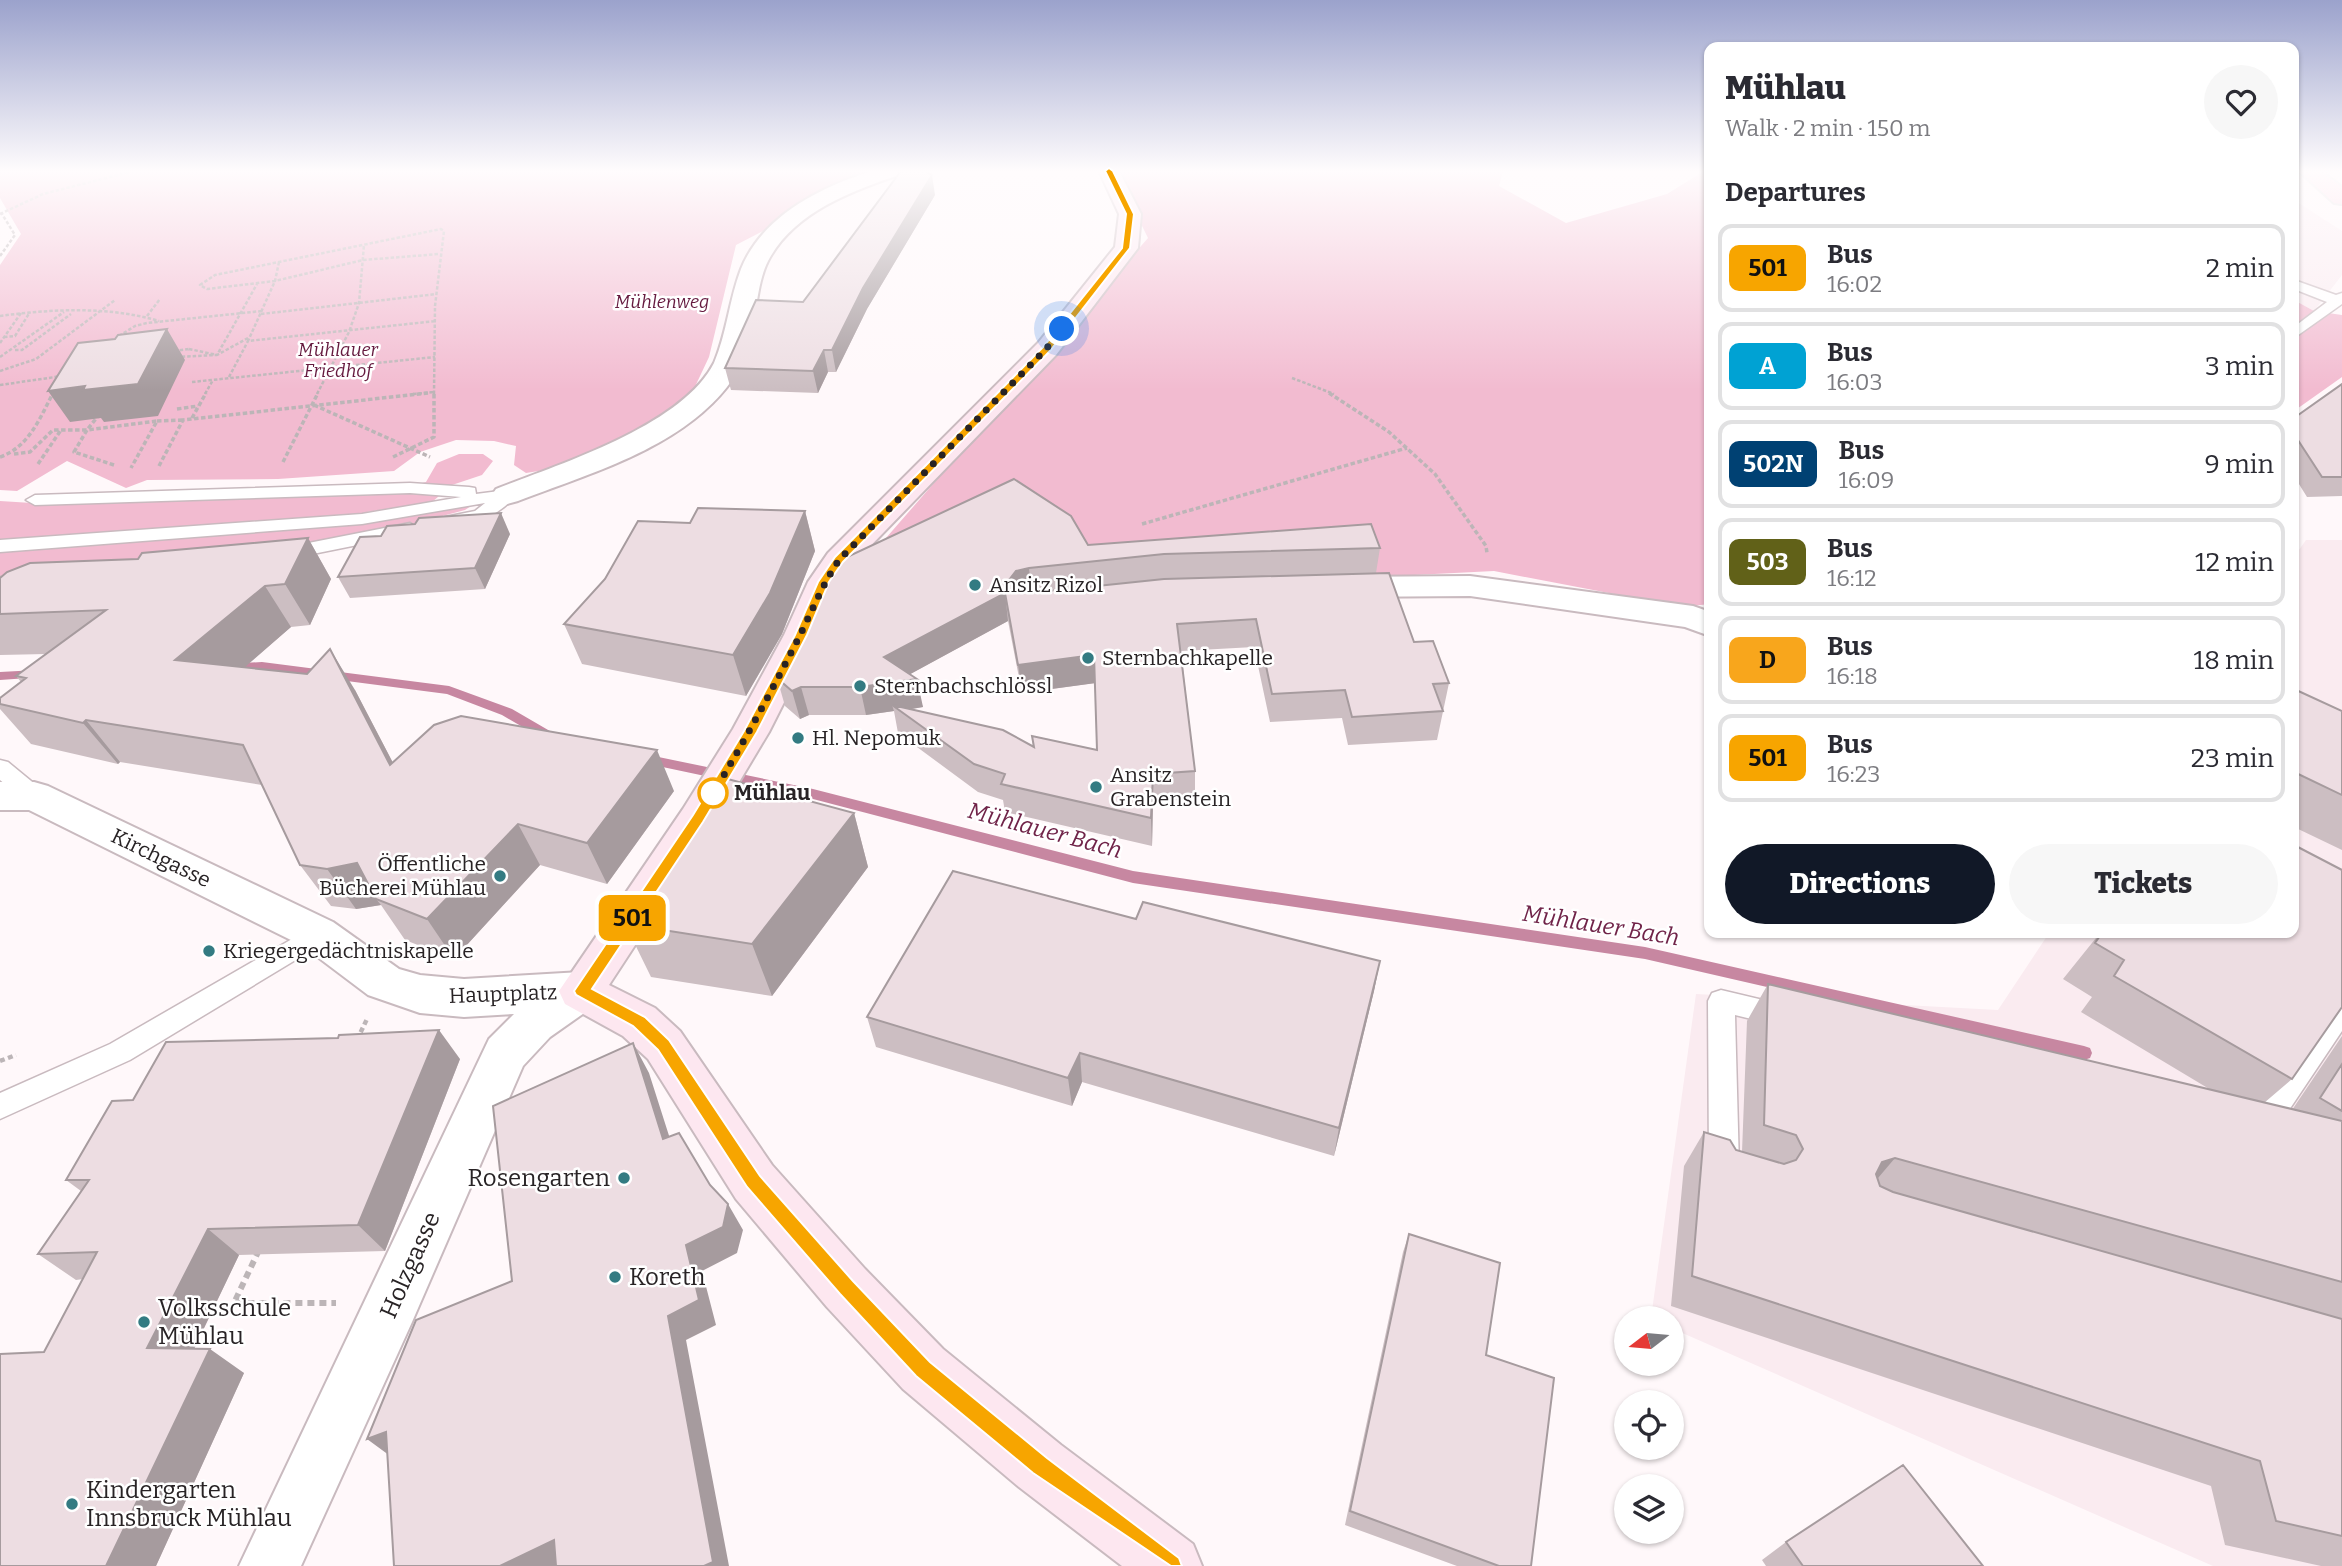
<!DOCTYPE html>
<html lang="en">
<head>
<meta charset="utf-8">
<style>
	body { margin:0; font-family:Bitter,serif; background:#f7f7f7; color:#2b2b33; height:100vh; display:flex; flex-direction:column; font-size:26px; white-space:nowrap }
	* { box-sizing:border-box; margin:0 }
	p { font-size:23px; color:#7c7c81 }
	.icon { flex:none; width:38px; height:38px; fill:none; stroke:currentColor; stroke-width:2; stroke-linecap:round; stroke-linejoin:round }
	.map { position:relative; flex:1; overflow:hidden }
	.drawer { position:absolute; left:1704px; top:42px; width:595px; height:896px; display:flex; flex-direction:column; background:#fff; border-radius:14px; box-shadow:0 2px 5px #0004 }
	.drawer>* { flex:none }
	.badge { padding:0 14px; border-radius:10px; font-size:24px; line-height:46px }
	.needle { width:46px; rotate:254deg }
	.buttons { position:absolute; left:1614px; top:1306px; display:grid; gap:14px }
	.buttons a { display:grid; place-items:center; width:70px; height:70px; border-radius:50%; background:#fff; box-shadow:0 2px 5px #0004; font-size:35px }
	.you { position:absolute; width:35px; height:35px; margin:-18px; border:5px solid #fff; border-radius:50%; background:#1a73e8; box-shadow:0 0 0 10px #1a73e833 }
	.map>.badge { position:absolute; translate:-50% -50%; box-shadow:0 0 0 4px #fff }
	h2 { padding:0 21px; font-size:26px; line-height:63px }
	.round { display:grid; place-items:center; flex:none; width:74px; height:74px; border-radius:37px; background:#f7f7f7 }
	.head { display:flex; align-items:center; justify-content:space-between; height:119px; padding:0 21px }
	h1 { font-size:33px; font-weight:800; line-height:52px }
	.cta { display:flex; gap:14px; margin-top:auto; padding:14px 21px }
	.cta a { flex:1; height:80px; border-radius:42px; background:#111827; color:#fff; font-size:28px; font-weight:800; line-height:80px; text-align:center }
	.cta a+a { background:#f7f7f7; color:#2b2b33 }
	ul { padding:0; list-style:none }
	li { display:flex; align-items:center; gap:21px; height:88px; margin:0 14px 10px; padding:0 7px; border:4px solid #e1e1e2; border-radius:14px }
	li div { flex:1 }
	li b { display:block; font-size:26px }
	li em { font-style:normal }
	li .badge { min-width:77px; font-weight:700; text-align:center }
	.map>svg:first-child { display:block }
	.built { fill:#faebf0 }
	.green { fill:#f2bbd0 }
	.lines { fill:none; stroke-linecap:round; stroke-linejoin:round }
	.stream { fill:#c787a1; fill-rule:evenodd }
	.service-casing { stroke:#c9babf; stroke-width:3 }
	.minor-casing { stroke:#c9babf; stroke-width:4 }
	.secondary-casing { stroke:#c9babf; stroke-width:4 }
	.primary-casing { stroke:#d8d7d8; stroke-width:4 }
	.path-far3 { stroke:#bcb5b7; stroke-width:2.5; stroke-dasharray:3.5 2; stroke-linecap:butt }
	.path-far2 { stroke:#bcb5b7; stroke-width:3.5; stroke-dasharray:4.5 2.5; stroke-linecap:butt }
	.path-far1 { stroke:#bcb5b7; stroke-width:4.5; stroke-dasharray:5 3.5; stroke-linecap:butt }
	.path { stroke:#bcb5b7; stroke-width:6; stroke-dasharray:7 5; stroke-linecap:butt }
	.service { fill:#fff; fill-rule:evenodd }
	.minor { fill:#fff; fill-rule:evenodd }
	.secondary { fill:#fde7f0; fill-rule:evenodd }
	.primary { fill:#fbcfe0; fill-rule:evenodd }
	.wall { fill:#ccbec2; fill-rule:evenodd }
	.shaded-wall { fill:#a69b9e }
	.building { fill:#eddde2; stroke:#a69b9e; stroke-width:2 }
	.line { fill:#f7a500; stroke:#fff; stroke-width:2 }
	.walk { stroke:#282325; stroke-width:7; stroke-dasharray:0 12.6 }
	.poi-dot { fill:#337b82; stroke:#fff; stroke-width:2.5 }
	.stop-dot { fill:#fff; stroke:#f7a500; stroke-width:3.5 }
	.labels { text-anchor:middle; stroke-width:5; stroke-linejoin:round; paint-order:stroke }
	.far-park-label { font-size:18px; font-style:italic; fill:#651a3f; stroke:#fff }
	.poi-label { font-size:21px; fill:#282325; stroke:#fff; text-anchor:start }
	.stop-label { font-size:21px; font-weight:bold; fill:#282325; stroke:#fff; text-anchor:start }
	.street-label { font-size:21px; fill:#282325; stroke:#fff }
	.water-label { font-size:23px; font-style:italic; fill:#702449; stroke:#fff }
	.near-poi-label { font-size:24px; fill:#282325; stroke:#fff; text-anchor:start }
	.near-street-label { font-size:24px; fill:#282325; stroke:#fff }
</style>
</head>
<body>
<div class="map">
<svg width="2342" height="1566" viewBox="0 0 2342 1566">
	<rect width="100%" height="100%" fill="#fff8fa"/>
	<path class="built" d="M2294,200L2342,231V275L2314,311L2294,300Z
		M2306,540H2342V1566H2213L1671,1328V1318H1651L1696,994L1998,1010L2049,933H2294V557Z"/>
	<path class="green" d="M0,171H892L845,189L736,245L709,357L692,393L644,428L557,468L526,473L514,465L516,446L494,441L456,440L420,452L394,471L278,479L147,480L126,488L67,461L17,491L0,490V265L21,234L0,198Z
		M1115,171H1503L1499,186L1566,223L1667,194L1704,171H1710V604L1682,607L1494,571L1152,588L865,562L1148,238Z
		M2294,300L2314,311L2342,315V377L2294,411Z
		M459,454H483L493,461L482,475L452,485L432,502L367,512L362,522L471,506L465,510L416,523L174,567L0,583V501L32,503L375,495L426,482L437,463Z"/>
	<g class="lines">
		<path class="stream" d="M262,662L449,686L512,709L555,734L557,737L555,740H545L502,715L447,694L262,670L225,672L219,668L225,664Z
			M37,670L43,674L42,677L0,680V672Z
			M644,754L813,789L1133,871L1645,947L2084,1046L2090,1048L2092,1053L2090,1058L2084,1060L1645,959L1133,883L813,799L639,762L637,759Z"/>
		<g class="service-casing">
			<path id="service" d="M2294,280L2336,295L2342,293V304L2294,338V327L2327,302L2294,289Z
				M410,483L469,487L475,488L476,494L507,490L516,495C501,514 469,531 445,525L442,521L445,517L475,511L485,503L362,524L0,552V540L362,514L461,497L410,493L35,505L26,500L35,495Z
				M410,523L419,529L417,533L283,560L274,554L283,548Z
				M0,760L8,762L42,790L45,796L42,802C25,807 13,791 0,780Z
				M318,924L327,927L331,934L327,941L130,1060L0,1119V1093L110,1044Z
				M1721,990L1784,1005L1793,1008L1797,1016L1793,1024L1784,1027L1735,1015L1739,1167L1734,1177L1724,1181L1714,1177L1709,1167L1708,1001L1712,993Z
				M2342,998V1031L2269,1140L2259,1144L2249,1140L2245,1131L2249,1122L2333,1001Z"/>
		</g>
		<g class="minor-casing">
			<path id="minor" d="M872,171H902L899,175C851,191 793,213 768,261C760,277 758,296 755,313C749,339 744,366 727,387C678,449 588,474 518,501L507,504L496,501L492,495L496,489C559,464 682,426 714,363C727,333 729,300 741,269C762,216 821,187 872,171Z
				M1470,576L1693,606L1710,612V636L1685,627L1470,596L1341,597L1329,594L1325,587L1329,580L1341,577Z
				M0,782H34L48,786L333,922L399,969L420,975L464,979L581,972L597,978L603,991L597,1004L550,1037L523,1066L412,1322L301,1566H239L489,1039L514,1014L464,1017L420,1013L368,995L303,946L29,810H0Z"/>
		</g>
		<g class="secondary-casing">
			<path id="secondary" d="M1099,171H1119L1141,214L1138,248L1056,355L851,566L840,582L818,635L769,732L711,829L609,985L655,1008L680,1031L772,1165L865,1269L943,1349L1061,1445L1193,1544L1202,1566H1122L1019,1487L903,1389L827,1307L736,1199L648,1059L623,1036L565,1004L559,991L683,809L733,729L784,635L808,582L828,553L1038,343L1115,247L1119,214Z"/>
		</g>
		<g class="primary-casing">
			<path id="primary" d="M2299,171H2321L2342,187V204L2334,203Z"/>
		</g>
		<path class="path-far3" d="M0,214L43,194L134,171
			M0,256L15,235L2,214
			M279,262L275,281L248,341L436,321
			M261,314L437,294
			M0,316C52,309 108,306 159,321
			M147,316L160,299
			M119,336L135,326L147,323L262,311
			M4,337L15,336L30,312
			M248,338L217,355L257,284
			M0,343L21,313
			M189,349L217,355L174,357L175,351Z
			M15,350H22L71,314
			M0,357L64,312
			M0,371L36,359L115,300
			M229,377L248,341
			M1292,378L1334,394
			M192,382L435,357
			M0,385L62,376
			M205,394L213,380
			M317,394L349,332L359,303L364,245
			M413,394L434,392
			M434,394L435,306L444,231L441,229L215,275L200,285L207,289L275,281L363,260L439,254"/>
		<path class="path-far2" d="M1329,393L1389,432L1435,474L1486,546L1487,553
			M314,405L430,457
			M177,409L198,406
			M192,418L206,393
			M157,421L183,420
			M14,454L30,452L53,430H87L98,416
			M0,457C29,447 40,418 53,393
			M393,457L434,437V393
			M283,462L318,393
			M38,464L61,430
			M114,465L74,452L87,430L157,421L131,468
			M159,466L183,420L428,393
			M1142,524L1407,448"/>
		<path class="path-far1" d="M357,1040L367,1019
			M0,1061L16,1055"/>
		<path class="path" d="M259,1250L234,1303H336"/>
		<use href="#service" class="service"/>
		<use href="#minor" class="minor"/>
		<use href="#secondary" class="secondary"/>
		<use href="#primary" class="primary"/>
	</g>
	<path class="wall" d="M935,195L867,309L836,372H828L818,393L731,390L725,368L803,302Z
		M2342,384V496L2307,497L2294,476V418Z
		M805,511L815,551L782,634L746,696L582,664L564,624L690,523Z
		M1071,516L1088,545L1380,548L1376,573L1414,642L1449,683L1437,740L1348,745L1342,718L1270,722L1254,647L1181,651L1195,771V799L1153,802L1152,846L1005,812L1003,800L978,792L898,733L894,711L866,715H809L800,719L785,706L777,678ZM1008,621L1022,693L1095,683L1097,750L1032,736L1033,747L911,709L923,707L910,674Z
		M510,534L485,589L350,598L338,577L381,536Z
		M308,538L331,579L310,625L291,627L244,667L355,690L393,763L674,791L607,884L540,865L454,959L405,940L381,905L356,909L331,906L300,865L262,785L120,762L118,764L31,744L0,709V698L21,682L16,676L46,654L0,655V575L2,577Z
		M2294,689L2342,711V850L2294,827Z
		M854,813L868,867L772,996L651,977L625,924Z
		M1136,919L1380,961L1374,991L1334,1156L1082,1082L1072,1106L876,1047L867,1017Z
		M2100,933H2294L2292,1079L2264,1103L2292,1110L2342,1036V1566H2321L2225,1545L2211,1486L1671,1306L1684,1166L1704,1132L1736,1150L1742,1152L1747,1021L1768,984L2211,1090L2081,1012L2092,997L2063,979Z
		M460,1059L385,1251L239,1255L194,1349L244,1373L156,1566H0L44,1352L83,1279L76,1280L38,1254L81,1191L66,1180L133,1100Z
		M1409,1234L1531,1566H1457L1345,1525L1403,1252Z
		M1786,1542L1983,1566H1766L1762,1560Z"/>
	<path class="shaded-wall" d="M932,175L935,195L867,309L836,372L832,350L863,288Z
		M167,329L185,360L158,416L104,422L101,418L70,422L48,391Z
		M824,350L828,372L818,393L813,371Z
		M805,511L815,551L782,634L746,696L733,655Z
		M501,513L510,534L485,589L475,568Z
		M308,538L331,579L310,625L285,584Z
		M1029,568L1032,595L1019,598L1009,580L1016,571Z
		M265,586L291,627L205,702L175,660Z
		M1005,593L1008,621L894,683L917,679L923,707L900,711L892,705L894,711L866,715L860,687L884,657Z
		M330,649L355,690L416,807L390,765Z
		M1094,655L1096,683L1022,693L1018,665Z
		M801,687L809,715L800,719L792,691Z
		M86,720L120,762L118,764L83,723Z
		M657,750L674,791L607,884L587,843Z
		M1153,774V802L1152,846L1151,818Z
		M854,813L868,867L772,996L752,944Z
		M518,824L540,865L454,959L427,919Z
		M357,863L376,899L381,905L356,909L327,869Z
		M1380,961L1374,991L1334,1156L1339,1128Z
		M439,1030L460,1059L385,1251L358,1225Z
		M633,1043L649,1073L679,1167L663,1139Z
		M1080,1053L1082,1082L1072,1106L1068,1078Z
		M1895,1158L1867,1191L1882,1162Z
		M728,1204L743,1230L737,1253L702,1271L716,1325L686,1340L729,1566H704L668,1316L686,1245Z
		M208,1229L239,1255L183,1372L147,1348Z
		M210,1349L244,1373L156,1566H106Z
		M386,1432L397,1461L367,1439Z
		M554,1540L562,1566H500Z"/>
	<path class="building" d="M901,171H925L932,175L863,288L832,350H824L813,371L725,368L756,300L803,302Z
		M167,329L138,384L83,390L85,386L48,391L78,343L115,339L118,335Z
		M2342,384V477H2322L2294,434V418Z
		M1014,479L1071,516L1088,545L1371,524L1380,548L1164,554L1029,568L1016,571L1009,580L1016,590L1030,593L1164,579L1389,573L1414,642L1433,641L1449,683L1433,684L1443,711L1352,717L1345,690L1272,694L1256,619L1177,624L1195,771L1153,774L1151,818L1001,784L1005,774L974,764L892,705L1003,730L1034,747L1032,736L1097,750L1094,655L1018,665L1005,593L884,657L917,679L860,687H801L792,691L777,678L813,608L832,564Z
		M698,508L805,511L770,593L733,655L564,624L605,579L638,521L690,523Z
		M501,513L475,568L338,577L360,537L381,536L387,526L415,524L419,518Z
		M308,538L285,584L265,586L175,660L307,674L330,649L390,765L434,725L461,716L657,750L587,843L518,824L427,919L376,899L357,863L327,869L300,865L243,745L86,720L83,723L0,704V698L26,678L16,676L106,610L0,614V578L7,572L30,563L138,559L142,553Z
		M2294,689L2342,711V795L2294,772Z
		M724,778L854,813L752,944L625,924Z
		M2294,845L2342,870V1007L2292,1079L2114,976L2124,960L2095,943L2102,933H2294Z
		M953,871L1136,919L1143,902L1380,961L1339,1128L1080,1053L1068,1078L867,1017Z
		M1768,984L2342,1121V1282L1895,1158L1882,1162L1876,1174L1880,1186L1893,1192L2342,1319V1536L2276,1521L2260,1461L1692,1276L1704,1132L1730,1140L1736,1150L1784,1164L1796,1160L1803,1149L1796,1135L1764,1125Z
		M439,1030L358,1225L208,1229L147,1348L210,1349L106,1566H0V1354L44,1352L97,1252L38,1254L89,1180H66L112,1101L133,1100L166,1042L338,1038L339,1035Z
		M633,1043L663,1139L679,1133L710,1185L728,1204L723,1227L686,1245L699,1300L668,1316L713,1562L704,1566H556L554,1540L500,1566H394L386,1432L367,1439L416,1320L512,1281L493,1106Z
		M2342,1064V1111L2320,1098Z
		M1409,1234L1500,1263L1486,1355L1554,1378L1531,1566H1499L1350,1511Z
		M1903,1465L1983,1566H1803L1786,1542Z"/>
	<linearGradient id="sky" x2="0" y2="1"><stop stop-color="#9ba2cc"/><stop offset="0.44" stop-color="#fffcfd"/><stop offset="1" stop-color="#fffcfd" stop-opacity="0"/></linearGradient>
	<rect width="2342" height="390" fill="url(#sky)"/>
	<path class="line" d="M1109,168L1113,171L1134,214L1130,248L1050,351L843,562L829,582L807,635L757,732L703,822L592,989L645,1017L669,1040L760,1176L853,1281L930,1362L1047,1458L1179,1558L1182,1566H1171L1033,1473L916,1376L840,1294L747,1187L658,1050L633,1026L576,995L574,991L693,815L744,731L795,635L818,582L835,557L1043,347L1122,248L1126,214L1105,171Z"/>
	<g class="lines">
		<path class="walk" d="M713,793L709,800C740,749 768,698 795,645C810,616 821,587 839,560L1046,349L1062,329"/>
	</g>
	<g class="poi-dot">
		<circle cx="975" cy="585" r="7"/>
		<circle cx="1088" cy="658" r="7"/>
		<circle cx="860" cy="686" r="7"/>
		<circle cx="798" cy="738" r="7"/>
		<circle cx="1096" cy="787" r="7"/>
		<circle cx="500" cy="876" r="7"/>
		<circle cx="209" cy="951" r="7"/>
		<circle cx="624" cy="1178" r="7"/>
		<circle cx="615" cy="1277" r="7"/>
		<circle cx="144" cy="1322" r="7"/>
		<circle cx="72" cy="1504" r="7"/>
	</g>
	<circle class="stop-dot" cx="713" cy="793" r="14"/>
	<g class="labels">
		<g class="far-park-label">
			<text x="662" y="308">Mühlenweg</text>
			<text x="338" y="356">Mühlauer<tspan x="338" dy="21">Friedhof</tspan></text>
		</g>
		<g class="poi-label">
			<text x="989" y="592">Ansitz Rizol</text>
			<text x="1102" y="665">Sternbachkapelle</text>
			<text x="874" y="693">Sternbachschlössl</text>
			<text x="812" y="745">Hl. Nepomuk</text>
			<text x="1110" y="782">Ansitz<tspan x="1110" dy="24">Grabenstein</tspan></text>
			<text x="486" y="871" text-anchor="end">Öffentliche<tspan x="486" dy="24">Bücherei Mühlau</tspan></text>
			<text x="223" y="958">Kriegergedächtniskapelle</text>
		</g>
		<g class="stop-label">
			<text x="734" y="800">Mühlau</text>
		</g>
		<g class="street-label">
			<text transform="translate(161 858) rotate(26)" y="7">Kirchgasse</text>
			<text transform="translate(503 994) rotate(-2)" y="7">Hauptplatz</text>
		</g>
		<g class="water-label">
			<text transform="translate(1045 830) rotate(15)" y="8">Mühlauer Bach</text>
			<text transform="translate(1601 925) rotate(9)" y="8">Mühlauer Bach</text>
		</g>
		<g class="near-poi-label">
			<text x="610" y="1186" text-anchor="end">Rosengarten</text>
			<text x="629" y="1285">Koreth</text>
			<text x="158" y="1316">Volksschule<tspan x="158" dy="28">Mühlau</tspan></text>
			<text x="86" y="1498">Kindergarten<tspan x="86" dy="28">Innsbruck Mühlau</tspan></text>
		</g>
		<g class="near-street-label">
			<text transform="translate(410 1265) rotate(-66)" y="8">Holzgasse</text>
		</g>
	</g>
</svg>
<div class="buttons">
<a><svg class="needle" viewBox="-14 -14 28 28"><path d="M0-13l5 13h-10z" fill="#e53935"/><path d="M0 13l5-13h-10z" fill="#7c7c81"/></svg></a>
<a><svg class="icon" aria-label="locate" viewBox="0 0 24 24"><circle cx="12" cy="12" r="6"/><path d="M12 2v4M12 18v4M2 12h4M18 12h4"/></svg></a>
<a><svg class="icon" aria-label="layers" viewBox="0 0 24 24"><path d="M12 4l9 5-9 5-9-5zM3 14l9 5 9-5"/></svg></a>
</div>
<div class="you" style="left:1062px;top:329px"></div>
<b class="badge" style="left:632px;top:918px;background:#f7a500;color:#111">501</b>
<section class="drawer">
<div class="head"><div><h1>Mühlau</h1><p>Walk · 2 min · 150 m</p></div><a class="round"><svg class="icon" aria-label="heart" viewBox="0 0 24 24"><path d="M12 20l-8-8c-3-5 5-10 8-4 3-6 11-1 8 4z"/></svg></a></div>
<h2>Departures</h2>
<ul>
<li><span class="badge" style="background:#f7a500;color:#111">501</span><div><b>Bus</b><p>16:02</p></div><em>2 min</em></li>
<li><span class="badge" style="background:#00a2d3;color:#fff">A</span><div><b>Bus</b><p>16:03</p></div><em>3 min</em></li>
<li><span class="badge" style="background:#004173;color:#fff">502N</span><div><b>Bus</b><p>16:09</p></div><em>9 min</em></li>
<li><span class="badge" style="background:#616118;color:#fff">503</span><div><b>Bus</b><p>16:12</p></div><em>12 min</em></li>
<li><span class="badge" style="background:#f8a61c;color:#111">D</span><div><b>Bus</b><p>16:18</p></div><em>18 min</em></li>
<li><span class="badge" style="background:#f7a500;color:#111">501</span><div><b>Bus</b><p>16:23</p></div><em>23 min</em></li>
</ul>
<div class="cta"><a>Directions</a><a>Tickets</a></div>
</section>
</div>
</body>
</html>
